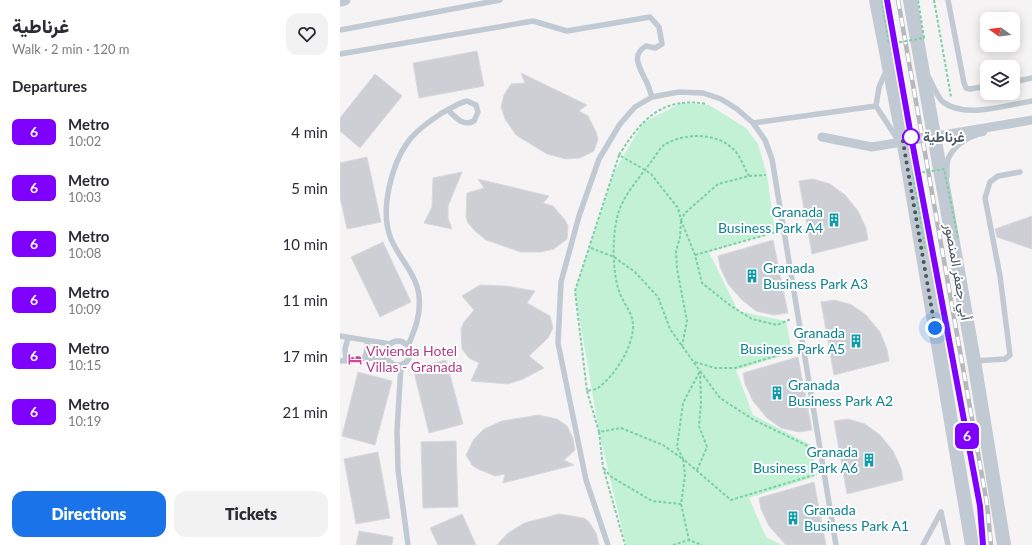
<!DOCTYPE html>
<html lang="en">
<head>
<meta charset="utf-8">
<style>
	body { margin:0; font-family:Lato,Vazirmatn,sans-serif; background:#f2f2f3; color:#2b2b33; height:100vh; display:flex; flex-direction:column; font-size:15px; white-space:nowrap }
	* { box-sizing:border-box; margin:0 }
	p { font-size:13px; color:#7c7c81 }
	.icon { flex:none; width:22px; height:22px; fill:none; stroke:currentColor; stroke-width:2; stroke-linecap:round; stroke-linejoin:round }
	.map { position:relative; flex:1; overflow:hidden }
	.side { display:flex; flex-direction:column; background:#fff; width:340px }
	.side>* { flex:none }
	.badge { padding:0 8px; border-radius:6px; font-size:14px; line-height:26px }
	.needle { width:26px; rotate:285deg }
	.tools { position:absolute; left:640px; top:12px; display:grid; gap:8px }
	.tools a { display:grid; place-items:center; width:40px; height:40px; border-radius:8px; background:#fff; box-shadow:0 2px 10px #0003; font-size:20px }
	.you { position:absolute; width:20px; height:20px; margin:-10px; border:3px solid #fff; border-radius:50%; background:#1a73e8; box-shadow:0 0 0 6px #1a73e833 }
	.map>.badge { position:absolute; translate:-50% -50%; box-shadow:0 0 0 2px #fff }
	h2 { padding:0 12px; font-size:15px; line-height:36px }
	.round { display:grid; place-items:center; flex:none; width:42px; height:42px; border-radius:12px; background:#f2f2f3 }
	.headline { display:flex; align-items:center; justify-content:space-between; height:68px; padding:0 12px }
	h1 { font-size:19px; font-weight:800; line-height:30px }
	.cta { display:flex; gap:8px; margin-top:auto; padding:8px 12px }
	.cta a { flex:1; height:46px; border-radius:12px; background:#1a73e8; color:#fff; font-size:16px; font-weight:800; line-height:46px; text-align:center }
	.cta a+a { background:#f2f2f3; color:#2b2b33 }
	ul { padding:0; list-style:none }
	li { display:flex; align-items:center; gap:12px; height:56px; padding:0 12px }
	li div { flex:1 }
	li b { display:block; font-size:15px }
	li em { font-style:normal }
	li .badge { min-width:44px; font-weight:700; text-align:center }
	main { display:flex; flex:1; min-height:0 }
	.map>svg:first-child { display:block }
	.green { fill:#c3f1d5 }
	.building { fill:#cdcfd5; stroke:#d7d9de }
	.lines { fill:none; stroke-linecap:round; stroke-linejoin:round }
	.path { stroke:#7ad0a6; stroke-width:2; stroke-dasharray:3 2; stroke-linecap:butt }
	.service { stroke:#c1cad2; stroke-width:5.5 }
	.minor { stroke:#c1cad2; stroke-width:11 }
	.tertiary { stroke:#c1cad2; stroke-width:14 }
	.rail-casing { stroke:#b5b8bd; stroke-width:4.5 }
	.rail { stroke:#fff; stroke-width:3; stroke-dasharray:9; stroke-linecap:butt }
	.path-bridge { stroke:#7ad0a6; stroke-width:2; stroke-dasharray:3 2; stroke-linecap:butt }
	.pedestrian-bridge { stroke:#c1cad2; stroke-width:9 }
	.line-casing { stroke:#fff; stroke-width:9 }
	.line { stroke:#7f00ff; stroke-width:6 }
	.walk { stroke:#4a5661; stroke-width:4; stroke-dasharray:0 7.2 }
	.stop-dot { fill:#fff; stroke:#7f00ff; stroke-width:2 }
	.labels { text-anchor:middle; stroke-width:4; stroke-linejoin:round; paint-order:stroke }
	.stop-label { font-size:14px; font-weight:bold; fill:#4a5661; stroke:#fff; text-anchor:start }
	.culture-label { font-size:14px; fill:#0d838f; stroke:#fff; text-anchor:end }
	.street-label { font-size:14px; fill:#4a5661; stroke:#fff }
	.hotel-label { font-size:14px; fill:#b23c85; stroke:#fff; text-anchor:start }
</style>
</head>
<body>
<main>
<section class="side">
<div class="headline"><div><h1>غرناطية</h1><p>Walk · 2 min · 120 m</p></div><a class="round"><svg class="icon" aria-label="heart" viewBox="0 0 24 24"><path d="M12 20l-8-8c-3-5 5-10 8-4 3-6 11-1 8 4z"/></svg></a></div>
<h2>Departures</h2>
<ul>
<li><span class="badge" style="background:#7f00ff;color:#fff">6</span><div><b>Metro</b><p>10:02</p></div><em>4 min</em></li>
<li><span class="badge" style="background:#7f00ff;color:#fff">6</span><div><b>Metro</b><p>10:03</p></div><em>5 min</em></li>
<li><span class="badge" style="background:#7f00ff;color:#fff">6</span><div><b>Metro</b><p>10:08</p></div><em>10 min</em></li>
<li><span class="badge" style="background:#7f00ff;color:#fff">6</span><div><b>Metro</b><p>10:09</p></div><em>11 min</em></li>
<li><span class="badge" style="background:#7f00ff;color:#fff">6</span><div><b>Metro</b><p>10:15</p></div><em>17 min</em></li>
<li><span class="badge" style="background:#7f00ff;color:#fff">6</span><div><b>Metro</b><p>10:19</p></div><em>21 min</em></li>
</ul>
<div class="cta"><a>Directions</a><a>Tickets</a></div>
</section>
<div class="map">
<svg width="692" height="545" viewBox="0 0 692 545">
	<rect width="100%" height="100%" fill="#f5f3f3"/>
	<path class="green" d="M341,103L369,105L406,128L418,144L427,175L435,232L369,252L398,311L446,321L452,353L396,370L413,415L473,446L474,477L409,498L426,537L442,545H286L259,432L235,291L274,172L303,123Z"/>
	<path class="building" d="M137,51L144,86L79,98L73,63Z
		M181,73L247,105L239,111L248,116L256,132L258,139L254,151L240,158L226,159L207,154L176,135L165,119L161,107L164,95L171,84L185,83Z
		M35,74L62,96L20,148L0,131V118Z
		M27,157L41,222L7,229L0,197V163Z
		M122,172L108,206V218L112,229L84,223L92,207L93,178Z
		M138,179L209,196L203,203L213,206L225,220L228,226L227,239L214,249L201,252H181L146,240L135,231L128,223L126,217L127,193L144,188Z
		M473,179L490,184L505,195L518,211L526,228L528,240L472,254L459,181Z
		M692,216V249L657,237L655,229Z
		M433,240L448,313L434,315L416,311L402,300L388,284L380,267L378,256Z
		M43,242L71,302L40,317L11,257Z
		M140,285L166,286L195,291L187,303L210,316L213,328L208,338L189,356L204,368L183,379L168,384L131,381L139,363L129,358L122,349L121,329L124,322L134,310L122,296Z
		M495,300L512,305L526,315L540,332L547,349L549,361L494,375L481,302Z
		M458,357L472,430L459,432L441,428L427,418L413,401L405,384L403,373Z
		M106,360L123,424L89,433L73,368Z
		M18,372L52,381L35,445L2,436Z
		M198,415L217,419L227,426L233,438L235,450L224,460L234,465L163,483L165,474L155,476L138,469L132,465L126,455L134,439L144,429L162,421Z
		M508,419L525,424L540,435L553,451L561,468L563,480L507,494L494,421Z
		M116,441L118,507L83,508L81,442Z
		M38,452L50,518L16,524L4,459Z
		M474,482L486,545H446L429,526L421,509L419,498Z
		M122,514L136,545H98L90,528Z
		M219,514L244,518L249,522L256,533L259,545H157L167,534L184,523Z
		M19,531L53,537L52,545H16Z"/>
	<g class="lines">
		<path class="path" d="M594,0L611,97
			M279,155C301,120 322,96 367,104
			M305,170L279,155L235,291L247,391C250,390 255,390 258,388C275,375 291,350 293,329C294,315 286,307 281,296C272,276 272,239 277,218C282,196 298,180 311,162C315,157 319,149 324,145C343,133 375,132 392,148C400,154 404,168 409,176L378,184L345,213L341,220L338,208L311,174L305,170
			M409,176L426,175
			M341,220L355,255L362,283L391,306L412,319L437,325L451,319
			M341,221L340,237L336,251L337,269L347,321L342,346
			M251,248L274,257L295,272L318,297L330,329L360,371L361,402L359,426L367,447L357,470
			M355,255L436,232
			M355,362L375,368H395L456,350
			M247,391L259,432L281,428L323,445L343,459L345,475L341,504L312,501L270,476L263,467
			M259,432L263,467L285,545
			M472,448L414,420L380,398L360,371L343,403L337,447L343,459L391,500L477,474
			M341,504L349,540
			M333,545L349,540L362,545"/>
		<path class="service" d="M608,0L624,83L626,88L630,89L647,86
			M0,30L160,0
			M0,54L193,21L227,31L310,17L319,27L322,44L315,48L306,46C291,55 299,66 305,79C308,84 310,91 312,97
			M547,69L539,87L536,106L558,140
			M589,78C593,85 597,97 603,102C625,119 667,105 692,101
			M673,82L692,78
			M413,123L536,106
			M607,176C607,170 606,162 609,157C615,144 631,135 644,133
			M0,336L50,344
			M46 353a12 12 0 1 1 24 0a12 12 0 1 1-24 0Z
			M68,346C75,329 81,315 79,296C77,275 59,258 51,239C39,210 52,161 71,138C80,128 91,120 102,113C110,109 118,103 127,101L136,105L138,112L134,121C123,127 115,117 108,110
			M25,358L27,349V341
			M0,361L25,358L48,359
			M6,361L5,349L8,338
			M634,361L665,359L670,355L660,276L645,198L650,182L658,176L680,172
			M61,365L57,431L58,470L68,545
			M601,512L608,545
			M268,545L246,480L218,343L221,282L239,216L259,159L280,124L295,107L312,97L339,92L363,93L381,99L397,109L413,123L425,140L432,159L496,545
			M583,545L601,512"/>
		<path class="minor" d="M0,1L5,0"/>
		<path class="tertiary" d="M536,0L565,150L632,545
			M570,0L634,361L664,545"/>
		<g class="rail-casing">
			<path id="rail" d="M547,0L571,136L640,506L643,545
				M558,0L647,504L651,545"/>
		</g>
		<use href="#rail" class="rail"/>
		<path class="path-bridge" d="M542,0L549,44L584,38L578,0
			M585,249L573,174L604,169L618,238"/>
		<path class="pedestrian-bridge" d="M482,137L532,147L692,120"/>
	</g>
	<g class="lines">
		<g class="line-casing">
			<path id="line" d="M547,0L571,136L640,506L643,545"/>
		</g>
		<use href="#line" class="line"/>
		<path class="walk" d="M571,137L562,136L595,328"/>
	</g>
	<defs>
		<g id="building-bare" transform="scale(1.08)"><path d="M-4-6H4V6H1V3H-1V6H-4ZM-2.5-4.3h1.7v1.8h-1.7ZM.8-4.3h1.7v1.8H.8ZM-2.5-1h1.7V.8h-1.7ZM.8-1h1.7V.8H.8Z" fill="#0f9aa8" stroke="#fff" stroke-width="2.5" paint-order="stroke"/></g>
		<g id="hotel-bare" transform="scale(1.08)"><path d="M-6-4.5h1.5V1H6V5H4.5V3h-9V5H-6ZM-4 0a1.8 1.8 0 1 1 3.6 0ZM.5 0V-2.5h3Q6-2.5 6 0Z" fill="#d1479c" stroke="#fff" stroke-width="2.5" paint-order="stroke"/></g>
	</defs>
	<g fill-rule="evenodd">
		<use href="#building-bare" x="494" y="220"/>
		<use href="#building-bare" x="412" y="276"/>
		<use href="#building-bare" x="516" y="341"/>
		<use href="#hotel-bare" x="15" y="359"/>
		<use href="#building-bare" x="437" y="393"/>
		<use href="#building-bare" x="529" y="460"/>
		<use href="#building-bare" x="453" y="518"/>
	</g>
	<circle class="stop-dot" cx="571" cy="137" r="8"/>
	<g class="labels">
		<g class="stop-label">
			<text x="583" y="142">غرناطية</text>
		</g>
		<g class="culture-label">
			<text x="483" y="217">Granada<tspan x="483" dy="16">Business Park A4</tspan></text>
			<text x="423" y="273" text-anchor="start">Granada<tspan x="423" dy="16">Business Park A3</tspan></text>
			<text x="505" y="338">Granada<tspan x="505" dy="16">Business Park A5</tspan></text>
			<text x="448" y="390" text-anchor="start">Granada<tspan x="448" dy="16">Business Park A2</tspan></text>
			<text x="518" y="457">Granada<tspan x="518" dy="16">Business Park A6</tspan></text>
			<text x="464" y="515" text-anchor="start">Granada<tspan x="464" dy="16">Business Park A1</tspan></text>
		</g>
		<g class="street-label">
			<text transform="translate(618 272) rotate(80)" y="5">أبي جعفر المنصور</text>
		</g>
		<g class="hotel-label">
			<text x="26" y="356">Vivienda Hotel<tspan x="26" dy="16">Villas - Granada</tspan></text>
		</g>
	</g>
</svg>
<div class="tools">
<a><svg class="needle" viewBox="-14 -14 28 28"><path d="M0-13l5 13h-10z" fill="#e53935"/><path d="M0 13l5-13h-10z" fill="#7c7c81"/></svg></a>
<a><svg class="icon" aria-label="layers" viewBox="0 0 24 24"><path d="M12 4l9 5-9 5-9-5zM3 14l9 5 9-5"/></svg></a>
</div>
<div class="you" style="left:595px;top:328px"></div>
<b class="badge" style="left:627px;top:436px;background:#7f00ff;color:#fff">6</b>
</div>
</main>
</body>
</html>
